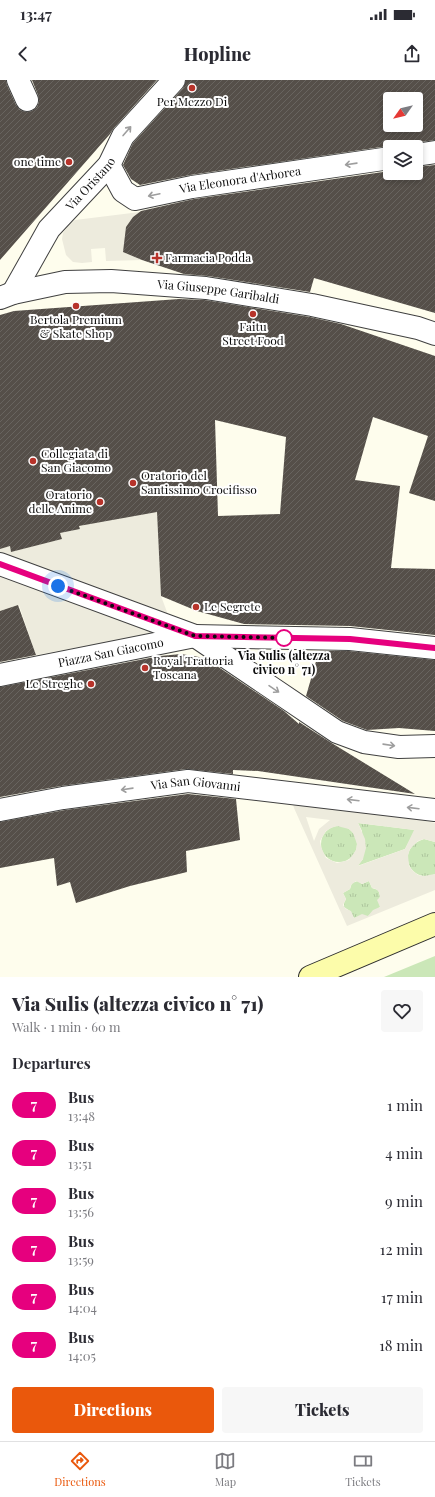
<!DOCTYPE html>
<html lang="en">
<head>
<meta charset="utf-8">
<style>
	body { margin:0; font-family:"Playfair Display",serif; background:#f7f7f7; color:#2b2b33; height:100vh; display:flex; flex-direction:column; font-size:15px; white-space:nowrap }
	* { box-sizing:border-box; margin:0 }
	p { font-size:13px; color:#7c7c81 }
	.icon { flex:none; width:22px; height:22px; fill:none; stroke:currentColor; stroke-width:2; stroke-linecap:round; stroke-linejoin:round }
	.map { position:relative; height:897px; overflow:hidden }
	.panel { display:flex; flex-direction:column; background:#fff; flex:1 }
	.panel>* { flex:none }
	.badge { padding:0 8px; border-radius:13px; font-size:14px; line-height:26px }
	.needle { width:26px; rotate:236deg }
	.tools { position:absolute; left:383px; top:12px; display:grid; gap:8px }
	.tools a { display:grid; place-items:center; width:40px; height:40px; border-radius:4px; background:#fff; box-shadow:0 2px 6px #0003; font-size:20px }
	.you { position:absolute; width:20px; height:20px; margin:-10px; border:3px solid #fff; border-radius:50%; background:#1a73e8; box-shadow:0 0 0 6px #1a73e833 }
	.map>.badge { position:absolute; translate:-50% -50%; box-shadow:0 0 0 2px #fff }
	h2 { padding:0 12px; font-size:15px; line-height:36px }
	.round { display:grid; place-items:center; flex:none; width:42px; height:42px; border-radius:4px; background:#f7f7f7 }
	.head { display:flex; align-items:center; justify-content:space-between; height:68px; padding:0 12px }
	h1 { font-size:19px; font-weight:800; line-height:30px }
	.action { display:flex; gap:8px; margin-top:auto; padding:8px 12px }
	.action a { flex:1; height:46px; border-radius:4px; background:#ea580c; color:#fff; font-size:16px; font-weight:800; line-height:46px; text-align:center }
	.action a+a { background:#f7f7f7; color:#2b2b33 }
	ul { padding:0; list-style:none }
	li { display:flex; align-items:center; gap:12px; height:48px; padding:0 12px }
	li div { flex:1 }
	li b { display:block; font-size:15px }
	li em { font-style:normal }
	li .badge { min-width:44px; font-weight:700; text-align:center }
	.status { display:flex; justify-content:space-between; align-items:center; height:28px; padding:0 20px; background:#fff; direction:ltr }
	.status svg { height:11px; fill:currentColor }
	header { display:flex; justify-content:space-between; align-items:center; height:52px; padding:0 12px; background:#fff; font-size:18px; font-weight:800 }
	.menu { display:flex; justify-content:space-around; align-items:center; height:56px; border-top:1px solid #e1e1e2; background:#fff; font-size:11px; color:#7c7c81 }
	.menu a { display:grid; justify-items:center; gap:2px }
	.menu .selected { color:#ea580c }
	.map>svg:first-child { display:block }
	.grass { fill:url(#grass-tufts) }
	.park { fill:#cbe7b8 }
	.plaza { fill:#edebdd; fill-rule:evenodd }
	.building { fill:url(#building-hatch); fill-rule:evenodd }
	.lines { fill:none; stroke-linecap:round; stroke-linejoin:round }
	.street-casing { stroke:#404040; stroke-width:24 }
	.secondary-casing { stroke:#2f2f2f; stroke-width:24 }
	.street { stroke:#fff; stroke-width:22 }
	.secondary { stroke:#fcfcaa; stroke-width:22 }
	.oneway { stroke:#9e9e9e }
	.line-casing { stroke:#fff; stroke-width:9 }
	.line { stroke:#e6007e; stroke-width:6 }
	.walk { stroke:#0d0d0d; stroke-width:4; stroke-dasharray:0 7.2 }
	.poi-dot { fill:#b7332a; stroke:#fff; stroke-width:1.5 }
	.stop-dot { fill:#fff; stroke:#e6007e; stroke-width:2 }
	.labels { text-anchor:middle; stroke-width:4; stroke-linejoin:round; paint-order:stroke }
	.poi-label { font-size:12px; fill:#0d0d0d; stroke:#fff; text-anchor:start }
	.street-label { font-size:12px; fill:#0d0d0d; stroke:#fff }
	.stop-label { font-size:12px; font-weight:bold; fill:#0d0d0d; stroke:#fff }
</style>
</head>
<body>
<div class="status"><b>13:47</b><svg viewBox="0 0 49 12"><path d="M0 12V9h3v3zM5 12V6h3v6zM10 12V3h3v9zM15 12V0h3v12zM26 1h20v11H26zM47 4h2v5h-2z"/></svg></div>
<header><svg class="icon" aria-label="back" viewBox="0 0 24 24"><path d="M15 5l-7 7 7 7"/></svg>Hopline<svg class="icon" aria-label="share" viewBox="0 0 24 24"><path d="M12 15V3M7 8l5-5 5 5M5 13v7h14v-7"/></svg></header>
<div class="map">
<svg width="435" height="897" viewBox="0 0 435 897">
	<defs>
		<pattern id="grass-tufts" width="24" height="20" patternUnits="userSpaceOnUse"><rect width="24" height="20" fill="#cbe7b8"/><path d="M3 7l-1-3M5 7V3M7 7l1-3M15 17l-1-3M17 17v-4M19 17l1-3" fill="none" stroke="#adc59d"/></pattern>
		<pattern id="building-hatch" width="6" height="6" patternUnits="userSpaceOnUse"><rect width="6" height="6" fill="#554f49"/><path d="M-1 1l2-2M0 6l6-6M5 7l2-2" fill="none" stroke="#68645f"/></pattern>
	</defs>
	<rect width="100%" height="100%" fill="#fefded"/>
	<path class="grass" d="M358,743L415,750L405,769L357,786L363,779L362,751Z
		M321 764a18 18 0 1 1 36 0a18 18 0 1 1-36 0Z
		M424,759L435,762V794C409,805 395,768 424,759Z
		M358,801L362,804L369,801L372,808L378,810C381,815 379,821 380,827L368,836H363L354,838L350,831L344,827V823L346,819L343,813L350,809L352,803Z"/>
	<path class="park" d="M435,876V897H384Z"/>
	<path class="plaza" d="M140,132L133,137L126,147L137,178L142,180L106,181L105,168L91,169L92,182L82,183L73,182L66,175L62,159L63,153L68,146L75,140Z
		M157,431L161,516L173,548L163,552L36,575L19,525L0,531V469L10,466L11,472L62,459L60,453L80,449L79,447L87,444Z
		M292,721L401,736L435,743V762L424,759L418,761L410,769L408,775L409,786L413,791L418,795L424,796L435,794V810L347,846L294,728ZM306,737L330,740L319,749L314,761ZM358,743L414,750L405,769L358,786L363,779L366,768L365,759ZM337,746L349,749L353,753L357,764L356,770L349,780L337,783L326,778L321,767L320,761L326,751L331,748ZM356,801L362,804L369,801L372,808L376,809L379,812L380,817L377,820L380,827L373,830L368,836L362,834L354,838L351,831L346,829L343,825L346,819L343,813L350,809L351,805Z"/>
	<path class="building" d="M0,0H6L7,5L16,25L20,30L26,32L32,31L37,27L39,22L38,15L32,0H157L114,48L110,54L0,180Z
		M186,0H435V60L414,63L407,67L388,66L190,95L140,105L131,99L123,85L133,63L183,8ZM390,19H416V45H390Z
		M435,85V233L314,198L310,212L208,196L184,194L142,180L123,172L126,147L133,137L141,131L194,119L390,91V93H416V87Z
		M179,219L205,220L310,237L341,244L435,276V421L409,413L428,356L373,337L355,400L400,406L391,488L435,489V555L350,546L244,544L197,531L161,516L157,432L79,446L80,449L60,453L62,459L11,472L10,466L0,469V235L14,231ZM215,340L286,357L280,434L218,436Z
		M18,525L36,575L0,582V531Z
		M319,571H349L435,580V651L399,648L367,650L343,641L306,616Z
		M181,574L205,578L284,631L299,644V642L330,662L415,714L258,691L233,690V694L186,689L61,706L0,717V607L160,576Z
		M188,714L236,719L240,760L186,771L187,792L130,806L76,823L70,802L57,806L54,778L0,788V742L65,730Z"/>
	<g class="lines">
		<g class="street-casing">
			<g id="street">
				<path d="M18,0L27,20"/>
				<path d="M416,75L435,72"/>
				<path id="s1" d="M109,85L123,111L135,119L192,107L390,78"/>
				<path id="s2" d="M13,213L49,149L109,85L123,56L174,0"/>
				<path id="s3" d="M0,218L13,213L65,202L111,201L206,208L312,225L418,248L435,254"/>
				<path d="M0,484L195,556L337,652L364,662L399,667L435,666"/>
				<path id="s4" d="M0,595L195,556L350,559L435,568"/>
				<path id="s5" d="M0,730L63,718L188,701L435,730"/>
			</g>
		</g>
		<g class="secondary-casing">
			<path id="secondary" d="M310,897L435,844"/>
		</g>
		<use href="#street" class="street"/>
		<use href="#secondary" class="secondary"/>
	</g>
	<defs><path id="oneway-shaft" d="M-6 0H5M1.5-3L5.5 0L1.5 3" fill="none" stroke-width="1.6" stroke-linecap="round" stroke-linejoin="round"/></defs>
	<g class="oneway">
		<use href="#oneway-shaft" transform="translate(127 51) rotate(-49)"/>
		<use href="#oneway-shaft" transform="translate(351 84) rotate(172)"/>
		<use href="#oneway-shaft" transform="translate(154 115) rotate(168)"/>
		<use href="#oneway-shaft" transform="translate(274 609) rotate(34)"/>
		<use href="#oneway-shaft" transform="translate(389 665) rotate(8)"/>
		<use href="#oneway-shaft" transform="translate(127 709) rotate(172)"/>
		<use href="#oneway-shaft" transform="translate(353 720) rotate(-173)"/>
		<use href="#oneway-shaft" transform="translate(413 728) rotate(-173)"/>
	</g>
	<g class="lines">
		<g class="line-casing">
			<path id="line" d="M0,484L195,556L350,559L435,568"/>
		</g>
		<use href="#line" class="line"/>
		<path class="walk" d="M58,506L195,556L289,558H284"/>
	</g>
	<g class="poi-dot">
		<circle cx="192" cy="8" r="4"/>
		<circle cx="69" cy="82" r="4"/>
		<path d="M155 172h4v4h4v4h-4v4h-4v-4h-4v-4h4z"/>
		<circle cx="76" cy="226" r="4"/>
		<circle cx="253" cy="234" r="4"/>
		<circle cx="33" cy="381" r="4"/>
		<circle cx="133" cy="403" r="4"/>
		<circle cx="100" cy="422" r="4"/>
		<circle cx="196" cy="527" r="4"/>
		<circle cx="145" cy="588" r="4"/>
		<circle cx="91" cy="604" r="4"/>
	</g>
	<circle class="stop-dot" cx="284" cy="558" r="8"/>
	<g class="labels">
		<g class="poi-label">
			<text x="192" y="26" text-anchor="middle">Per Mezzo Di</text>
			<text x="61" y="86" text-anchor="end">one time</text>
			<text x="165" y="182">Farmacia Podda</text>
			<text x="76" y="244" text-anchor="middle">Bertola Premium<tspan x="76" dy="14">&amp; Skate Shop</tspan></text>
			<text x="253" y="251" text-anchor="middle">Faitu<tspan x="253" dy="14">Street Food</tspan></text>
			<text x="41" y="378">Collegiata di<tspan x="41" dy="14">San Giacomo</tspan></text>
			<text x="141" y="400">Oratorio del<tspan x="141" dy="14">Santissimo Crocifisso</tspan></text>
			<text x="92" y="419" text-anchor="end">Oratorio<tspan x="92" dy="14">delle Anime</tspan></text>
			<text x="204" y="531">Le Segrete</text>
			<text x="153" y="585">Royal Trattoria<tspan x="153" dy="14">Toscana</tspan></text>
			<text x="83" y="608" text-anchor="end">Le Streghe</text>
		</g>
		<g class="street-label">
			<text dy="4" stroke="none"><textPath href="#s1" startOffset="151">Via Eleonora d'Arborea</textPath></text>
			<text dy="4" stroke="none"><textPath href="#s2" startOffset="135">Via Oristano</textPath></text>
			<text dy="4" stroke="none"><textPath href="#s3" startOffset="221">Via Giuseppe Garibaldi</textPath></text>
			<text dy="4" stroke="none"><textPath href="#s4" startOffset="113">Piazza San Giacomo</textPath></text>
			<text dy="4" stroke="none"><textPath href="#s5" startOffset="198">Via San Giovanni</textPath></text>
		</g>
		<g class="stop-label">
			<text x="284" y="580">Via Sulis (altezza<tspan x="284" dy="14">civico n° 71)</tspan></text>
		</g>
	</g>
</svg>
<div class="tools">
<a><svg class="needle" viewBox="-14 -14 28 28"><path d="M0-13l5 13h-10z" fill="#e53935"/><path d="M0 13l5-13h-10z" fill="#7c7c81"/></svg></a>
<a><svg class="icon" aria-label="layers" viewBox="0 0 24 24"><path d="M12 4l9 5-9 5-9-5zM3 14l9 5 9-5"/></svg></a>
</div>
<div class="you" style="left:58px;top:506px"></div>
</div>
<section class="panel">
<div class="head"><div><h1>Via Sulis (altezza civico n° 71)</h1><p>Walk · 1 min · 60 m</p></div><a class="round"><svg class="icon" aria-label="heart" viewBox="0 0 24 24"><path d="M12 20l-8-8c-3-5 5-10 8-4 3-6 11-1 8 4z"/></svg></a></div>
<h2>Departures</h2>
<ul>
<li><span class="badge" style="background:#e6007e;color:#fff">7</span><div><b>Bus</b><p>13:48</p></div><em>1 min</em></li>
<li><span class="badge" style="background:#e6007e;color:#fff">7</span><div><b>Bus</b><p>13:51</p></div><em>4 min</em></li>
<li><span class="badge" style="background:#e6007e;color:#fff">7</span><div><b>Bus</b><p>13:56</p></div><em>9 min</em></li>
<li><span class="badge" style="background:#e6007e;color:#fff">7</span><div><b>Bus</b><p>13:59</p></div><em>12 min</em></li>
<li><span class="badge" style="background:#e6007e;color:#fff">7</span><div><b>Bus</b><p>14:04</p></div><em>17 min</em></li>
<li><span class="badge" style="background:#e6007e;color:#fff">7</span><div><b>Bus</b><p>14:05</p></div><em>18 min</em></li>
</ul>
<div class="action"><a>Directions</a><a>Tickets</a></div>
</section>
<nav class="menu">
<a class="selected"><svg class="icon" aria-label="directions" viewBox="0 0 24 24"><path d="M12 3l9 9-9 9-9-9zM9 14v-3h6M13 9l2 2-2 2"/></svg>Directions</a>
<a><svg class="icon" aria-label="map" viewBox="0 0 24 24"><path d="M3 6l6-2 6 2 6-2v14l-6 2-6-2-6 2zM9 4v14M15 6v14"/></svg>Map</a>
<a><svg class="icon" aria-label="tickets" viewBox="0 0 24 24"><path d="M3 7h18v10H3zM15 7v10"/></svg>Tickets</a>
</nav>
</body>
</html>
